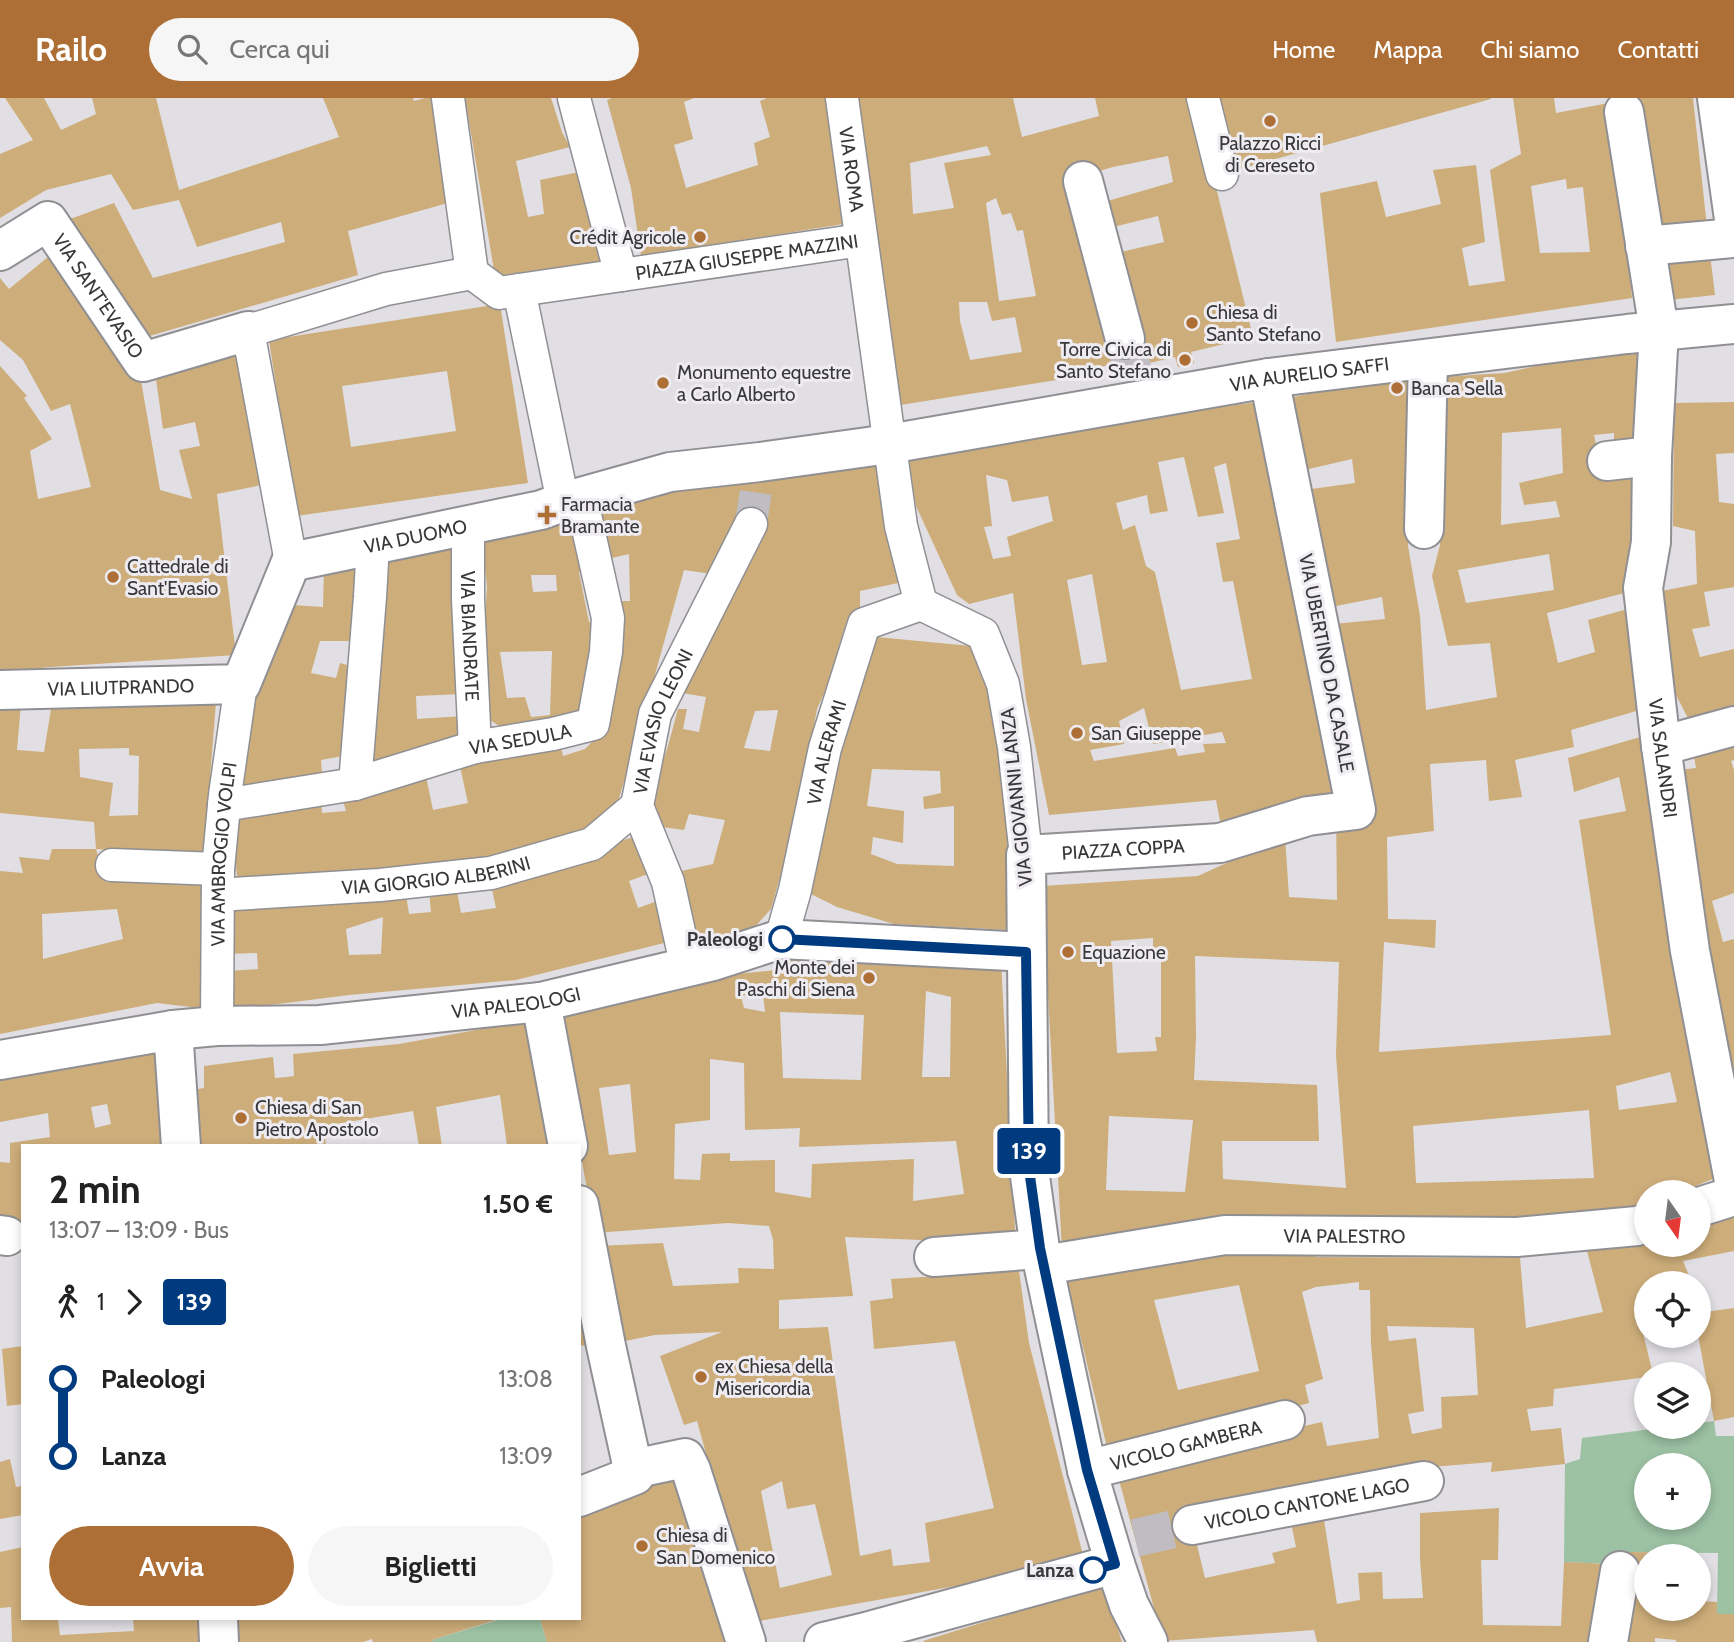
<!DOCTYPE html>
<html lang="it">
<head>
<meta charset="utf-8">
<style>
	body { margin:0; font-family:Cabin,sans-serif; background:#f6f6f6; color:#222; height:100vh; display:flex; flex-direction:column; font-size:26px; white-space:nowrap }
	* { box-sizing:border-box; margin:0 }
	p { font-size:23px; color:#767676 }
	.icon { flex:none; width:38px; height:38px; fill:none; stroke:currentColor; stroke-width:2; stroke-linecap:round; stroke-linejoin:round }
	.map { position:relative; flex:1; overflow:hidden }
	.sheet { position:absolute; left:21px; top:1046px; width:560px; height:476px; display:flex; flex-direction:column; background:#fff; border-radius:0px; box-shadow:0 4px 10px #0003 }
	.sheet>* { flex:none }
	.badge { padding:0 14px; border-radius:5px; font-size:24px; line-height:46px }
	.needle { width:46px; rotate:166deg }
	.tools { position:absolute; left:1634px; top:1082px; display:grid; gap:14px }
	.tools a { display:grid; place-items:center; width:77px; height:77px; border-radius:50%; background:#fff; box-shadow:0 4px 10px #0003; font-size:35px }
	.map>.badge { position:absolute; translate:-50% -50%; box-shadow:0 0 0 4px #fff }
	.legs { display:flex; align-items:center; gap:10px; height:77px; padding:0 28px; font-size:23px }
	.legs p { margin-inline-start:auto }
	.summary { display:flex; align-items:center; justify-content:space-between; height:119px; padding:0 28px }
	h1 { font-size:38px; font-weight:700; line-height:52px }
	.action { display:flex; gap:14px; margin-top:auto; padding:14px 28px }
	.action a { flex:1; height:80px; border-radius:42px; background:#ad6f35; color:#fff; font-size:28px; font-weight:700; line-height:80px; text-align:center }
	.action a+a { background:#f6f6f6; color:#222 }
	ul { padding:0 28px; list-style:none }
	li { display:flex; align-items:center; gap:24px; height:77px; font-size:26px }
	li i { display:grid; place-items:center; width:10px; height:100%; margin:0 9px; background:currentColor }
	li i::after { content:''; width:18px; height:18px; margin:-9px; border:5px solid; border-radius:50%; background:#fff }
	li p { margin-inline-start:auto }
	li:first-child i { background:linear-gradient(#0000 50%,currentColor 0) }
	li:last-child i { background:linear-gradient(currentColor 50%,#0000 0) }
	header { display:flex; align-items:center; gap:42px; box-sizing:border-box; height:98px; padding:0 35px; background:#ad6f35; color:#fff }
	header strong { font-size:33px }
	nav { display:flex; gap:38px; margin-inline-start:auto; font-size:24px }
	.search { width:490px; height:63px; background:#f6f6f6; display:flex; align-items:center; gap:18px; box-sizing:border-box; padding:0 24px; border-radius:38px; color:#767676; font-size:26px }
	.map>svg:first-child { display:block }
	.green { fill:#9cc1a3; fill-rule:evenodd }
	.building { fill:#cdad7a; fill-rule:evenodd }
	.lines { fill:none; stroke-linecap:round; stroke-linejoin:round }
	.pedestrian-tunnel { stroke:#bfbdc1; stroke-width:32; stroke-dasharray:32 16; stroke-linecap:butt }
	.minor-tunnel { stroke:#bfbdc1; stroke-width:38; stroke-dasharray:38 19; stroke-linecap:butt }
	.pedestrian-casing { stroke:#908f93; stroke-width:35 }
	.minor-casing { stroke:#908f93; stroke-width:42 }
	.pedestrian { stroke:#fff; stroke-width:32 }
	.minor { stroke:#fff; stroke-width:38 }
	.line-1-casing { stroke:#fff; stroke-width:16 }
	.line-1 { stroke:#003b80; stroke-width:10 }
	.poi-dot { fill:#ad6f35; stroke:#eeecf1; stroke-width:2.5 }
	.stop-1-dot { fill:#fff; stroke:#003b80; stroke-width:3.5 }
	.labels { text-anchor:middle; stroke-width:6; stroke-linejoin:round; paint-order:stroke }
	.poi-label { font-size:19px; fill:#383739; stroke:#eeecf1; text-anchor:start }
	.street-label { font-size:19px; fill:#383739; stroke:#eeecf1 }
	.stop-label { font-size:19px; font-weight:bold; fill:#383739; stroke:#eeecf1; text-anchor:end }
</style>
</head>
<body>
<header>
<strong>Railo</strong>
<div class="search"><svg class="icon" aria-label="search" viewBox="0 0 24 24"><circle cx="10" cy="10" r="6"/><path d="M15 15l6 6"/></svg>Cerca qui</div>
<nav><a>Home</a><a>Mappa</a><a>Chi siamo</a><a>Contatti</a></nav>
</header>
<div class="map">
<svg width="1734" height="1544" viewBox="0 0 1734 1544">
	<rect width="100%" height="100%" fill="#e1dfe3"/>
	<path class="green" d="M1714,1323L1716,1338H1734V1516H1717L1718,1455L1630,1454L1610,1466L1564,1464L1565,1366L1580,1361L1582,1340L1675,1328H1699V1325ZM1647,1367H1699V1419H1647Z
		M501,1521H540L547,1544H433L432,1542Z"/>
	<path class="building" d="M5,0H44L61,32L96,16L92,0H156L179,92L339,39L323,0H413L414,3L425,0H440L455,103L348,133L358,177L136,242L62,124L114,105L153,180L285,144L281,124L197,149L179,102L133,112L111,76L46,92L0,120V56L33,42Z
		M465,0H551L562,34L570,49L516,63L528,119L544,116L540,82L584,73L604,163L495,178Z
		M612,0H694L684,4L693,41L674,47L686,90L758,67L754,45L770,39L760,3L767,0H828L850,125L641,158L631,90L607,2Z
		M858,0H1013L1022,39L1099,18L1095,0H1194L1253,239L1191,254L1194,265L1178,269L1175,259L1145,266L1132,211L1108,157L1164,144L1158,118L1101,132L1094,107L1173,84L1168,58L1113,69L1076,80L1117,264L1069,280L894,308ZM987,48L991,57L944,65L954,110L913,116L910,65ZM996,100L1002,117L1011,115L1017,133L1023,132L1036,198L999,203L986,105ZM959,204H987L992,223L1015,219L1022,254L970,262L960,223Z
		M1213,0H1490L1491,1L1229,74Z
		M1513,0H1554L1556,15L1614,4L1632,200L1336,244L1320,95L1377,83L1386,119L1441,106L1433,72L1476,67L1485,144L1462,150L1469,188L1505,183L1490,72L1521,56ZM1566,81L1567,91L1583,89L1590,154L1540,155L1531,88Z
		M1631,0H1693L1707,129L1649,134Z
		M1709,148L1715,197L1660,203L1654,154Z
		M59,150L140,277L160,392L192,401L179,352L200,348L195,324L163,331L155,274L238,248L262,387L217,396L236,557L50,569L0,574V268L27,298L24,300L52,341L30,353L38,401L91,389L70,306L51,313L23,262L0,242V180L9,191Z
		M500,206L528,385L296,418L269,242ZM447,273L456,333L351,349L342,288Z
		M1648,252L1643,351L1614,349V335L1594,337L1603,379L1636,369L1641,438L1631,441L1636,492L1547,515L1558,565L1595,554L1588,522L1635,509L1650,609L1571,632L1574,649L1515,662L1522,699L1489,703L1486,662L1430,666L1434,733L1387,739L1388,821L1436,822L1435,850L1384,844L1379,954L1611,937L1579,722L1626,713L1619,679L1574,694L1568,660L1654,635L1720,1078L1681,1094H1647V1108L1636,1119L1062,1152L1042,788L1198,778L1285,738L1289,799L1337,802L1334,526L1385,521L1382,499L1331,509L1304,392L1355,385L1352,361L1300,373L1283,301L1334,291L1421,282L1408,448L1420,518L1426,612L1497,599L1490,545L1448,548L1432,478L1440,447V279L1505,275L1558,263ZM1561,330L1563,375L1519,385L1524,407L1556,403L1560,419L1501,427L1502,335ZM1549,456L1554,492L1466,505L1458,472ZM1153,840V860H1161V939H1155L1157,953L1117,955L1111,843ZM1195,858L1339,864L1336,957L1346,1090L1223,1081L1222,1043H1319L1317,987L1194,982L1196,939ZM1670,974L1677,1004L1619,1012L1616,988ZM1589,1012L1594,1080L1416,1085L1413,1028ZM1109,1018L1193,1022L1185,1094L1106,1092Z
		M1266,303L1347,702L1221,728L1216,702L1049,717L1026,601L1013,495L969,506L957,497L916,408L908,356L954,344ZM1184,359L1198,419L1224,415L1214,369L1226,365L1240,441L1216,445L1223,484L1233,483L1252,581L1181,592L1155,474L1146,468L1135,427L1123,432L1116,405L1147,397L1150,416L1168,413L1158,364ZM986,377L1007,382L1012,404L1048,398L1053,423L1007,439L1011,458L993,461L984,429L992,428ZM1092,476L1107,564L1082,567L1067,482ZM1144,610L1153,646L1222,634L1226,645L1203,646L1205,654L1178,658L1175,650L1094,663L1090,652L1124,646L1119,623Z
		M1734,304V355L1716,356L1719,404L1734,406V489L1704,494L1710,528L1692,531L1700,559L1734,551V615L1690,624L1660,566L1652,495L1697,486L1695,433L1673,428L1674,305Z
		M883,363L903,484L860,493V517L847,522L825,593L817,611L795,726L771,811L753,831L691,851L672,775L713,766L725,722L689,716L684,732L654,728L646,712L668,648L678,611H687L683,631L699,634L706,599L682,595L697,557L766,403L740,405L727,449L712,476L684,472L643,620L614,717L516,763L238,790L232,723L291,713L289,708L321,701L322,715L346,713L341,696L425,674L433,712L468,705L459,664L559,642L563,658L585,651L600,636L613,503H630L629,456L599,463L587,407L702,380ZM778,612L770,653L744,650L755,613Z
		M578,406L589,467L579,474L589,524L599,523L591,617L507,630L501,629L485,619L483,551L487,489L481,431ZM531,477H556L557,493L533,494ZM552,553L550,617L531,619L525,599L507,600L500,554Z
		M459,434L463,596L416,598L417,621L463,618L464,638L363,674L382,455Z
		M366,461L357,543H320L311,575L336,580L340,565L354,569L343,658L321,662L323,687L239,694L254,595L293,507L323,509L324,470Z
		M866,538L971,548L979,573L995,610L1006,702L1010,832L894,826L837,809L809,795ZM872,671L940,673L941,695L923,699L924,711L954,708V768L897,766L871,756L873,739L903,745L904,713L867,708Z
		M0,604L21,605L17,652L44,654L52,605L216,604L204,757L96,751L106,784L208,778V911L157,905L0,936V773L23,775L19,759L49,762L52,751H96L94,724L0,715ZM129,650V657L139,658L138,717L109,718L113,685L80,679L79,651ZM117,811L123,841L43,861L42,816Z
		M1734,635V662L1731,663L1734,672V795L1712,803L1723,844L1734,841V1022L1669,673L1696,670L1692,646Z
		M637,738L656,773L629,783L638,810L660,802L672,843L516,882L349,897L231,912L227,873L258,871L257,855L225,856L226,810L406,797L409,816L431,814L429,793L456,788L461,815L496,810L490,782ZM383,819L381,856L349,857L346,831Z
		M795,854L1001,862L1015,1132L921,1142L845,1139L853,1198L779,1202V1231L828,1229L860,1458L891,1451L893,1468L930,1464L925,1425L994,1410L955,1243L874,1251L870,1203L893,1200L891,1181L1019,1173L1029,1245L1085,1465L754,1524L698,1367L707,1359L697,1323L684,1327L660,1258L722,1234L655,1237L625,1243L597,1148L663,1145L673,1188L739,1185L738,1170L774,1171L773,1142L769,1128L728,1125L595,1135L555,916L647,898L737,876L787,871ZM926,893L951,899L950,979H922ZM763,896L765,914L744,910L741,898ZM780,914L864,917L861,982L783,980ZM710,961L744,965L745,1032L800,1030L799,1049L956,1043L964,1096L913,1103L914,1061L812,1066L811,1100L775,1094V1062L730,1063V1055L702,1056L700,1082L674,1081L675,1026L710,1022ZM630,986L636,1054L609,1057L599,990ZM782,1383L787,1411L815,1406L832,1477L780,1490L761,1393Z
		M530,922L552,1048H507L500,997L436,1009L442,1048H419L413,1013L324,1028L326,1048H191L186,993L204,990V968L273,959L275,980L287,979L294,978L293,956L399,946Z
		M147,951L163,952L170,1048H23V1125L13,1127L0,1124V1064L10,1065V1045L50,1039L48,1015L0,1024V981ZM107,1006L111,1026L95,1030L91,1009Z
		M1734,1118V1153L1683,1163L1692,1185H1647V1230L1642,1231L1653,1276H1647V1279L1554,1291L1553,1308L1527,1311L1531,1333L1561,1330L1565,1366L1491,1374L1492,1364L1419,1370L1189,1414L1205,1480L1275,1465L1272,1455L1296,1449L1290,1420L1323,1415L1337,1506L1360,1502L1358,1475L1382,1474L1383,1501L1423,1500L1420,1461V1415L1499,1410L1498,1462H1481L1483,1527L1561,1528L1564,1464L1610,1466L1594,1544H1317L1314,1532L1163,1543L1116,1371L1322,1324L1327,1348L1379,1340L1371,1246L1370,1192H1359V1184L1316,1189L1302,1194L1323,1281L1305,1287L1309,1305L1109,1358L1066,1178L1241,1145L1315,1151V1159L1520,1160L1526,1230L1603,1214L1587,1153L1647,1139V1146H1699V1126ZM1239,1187L1259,1273L1178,1292L1154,1202ZM1387,1228L1474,1230L1478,1297L1441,1299L1442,1330L1412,1336L1408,1316L1424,1313L1416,1240L1389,1243Z
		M1699,1203L1704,1214L1734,1210V1319L1714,1323L1698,1237Z
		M579,1208L588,1247L579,1248Z
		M23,1248V1306L7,1308L2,1251Z
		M10,1361L16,1389L23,1388V1417L0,1421V1364Z
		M683,1376L735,1544H547L540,1521H579V1409Z
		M23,1449V1521H58L60,1537L134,1533L133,1521H205L206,1544H12L11,1509L0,1510V1454Z
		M1629,1454L1696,1455V1458H1647V1510H1699V1503L1717,1504V1516H1734V1544H1676V1542L1655,1540V1544H1620Z
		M1104,1487L1122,1544H924L923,1543Z
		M233,1521H499L432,1542L433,1544H373L372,1541L363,1544H236Z"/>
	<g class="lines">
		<path class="pedestrian-tunnel" d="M751,426L760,364"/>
		<path class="minor-tunnel" d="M1125,241L1140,302
			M1135,1440L1192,1427"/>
		<g class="pedestrian-casing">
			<g id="pedestrian">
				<path d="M448,0L472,175"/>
				<path d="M574,0L621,177"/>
				<path id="s1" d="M842,0L901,428L921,506L983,536L1003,586L1014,649L1026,757"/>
				<path d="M1203,0L1222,76"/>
				<path id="s2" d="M472,175L499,195L861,142"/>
				<path d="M519,192L563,404"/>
				<path id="s3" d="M468,428V501L475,649"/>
				<path d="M291,464L248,233L386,191L472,175"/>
				<path d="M355,686L370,499L373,446"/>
				<path id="s4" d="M224,707L355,686L475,649L553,636L593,626L606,554L608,520L581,399"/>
				<path d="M112,767L218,771"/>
				<path id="s5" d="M218,797L380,787L491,775L592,746L637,708"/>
				<path id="s6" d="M781,841L795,792L825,650L864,526L921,506"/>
				<path id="s7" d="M687,870L668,784L637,708L655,616L751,426"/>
				<path id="s8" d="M217,928L218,771L225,697L241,586"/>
			</g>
		</g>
		<g class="minor-casing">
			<g id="minor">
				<path d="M1717,0L1734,121"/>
				<path id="s9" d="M1624,14L1659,232L1652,358L1651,444L1643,490L1661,648L1690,853L1734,1083"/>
				<path d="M1083,83L1125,241"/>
				<path d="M1645,148L1734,140"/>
				<path id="s10" d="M0,153L48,123L143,264L248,233"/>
				<path d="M1607,363L1652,358"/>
				<path d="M1424,431L1428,261"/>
				<path id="s11" d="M0,592L241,586L291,464L541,412L563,404L670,374L760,364L889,346L1269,280L1627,236L1734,226"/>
				<path d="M1661,648L1734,628"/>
				<path d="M541,904L568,1048"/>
				<path d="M173,932L181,1048"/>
				<path id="s12" d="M0,962L173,932L217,928L320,927L541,904L713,863L781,841L1026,854"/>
				<path d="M579,1107L606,1248L633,1371L685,1360L691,1372L746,1544"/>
				<path d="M1699,1109L1734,1098"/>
				<path d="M0,1137L7,1138"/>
				<path d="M934,1159L1040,1151"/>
				<path id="s13" d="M1044,1167L1225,1137L1517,1139L1637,1128L1647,1125"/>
				<path id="s14" d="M1087,1372L1285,1322"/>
				<path d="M579,1399L635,1377L633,1371"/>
				<path id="s15" d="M1192,1427L1424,1383"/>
				<path d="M218,1521L219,1544"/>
				<path d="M824,1544L862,1535L1115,1466"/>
				<path id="s16" d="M1148,1544L1129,1507L1115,1466L1087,1372L1040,1151L1029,1071L1026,757L1220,745L1308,718L1356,712L1269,280"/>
				<path d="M1608,1544L1620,1473"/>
			</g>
		</g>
		<use href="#pedestrian" class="pedestrian"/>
		<use href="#minor" class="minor"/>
	</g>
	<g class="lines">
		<g class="line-1-casing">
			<path id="line-1" d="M782,841L1026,854L1029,1071L1040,1150L1087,1372L1115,1466L1093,1472"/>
		</g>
		<use href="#line-1" class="line-1"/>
	</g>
	<g class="poi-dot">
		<circle cx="1270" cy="23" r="7"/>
		<circle cx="700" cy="139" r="7"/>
		<circle cx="1192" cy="225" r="7"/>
		<circle cx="1185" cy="262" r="7"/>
		<circle cx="663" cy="285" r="7"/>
		<circle cx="1397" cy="290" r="7"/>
		<path d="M543.5 406.5h7v7h7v7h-7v7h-7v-7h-7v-7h7z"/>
		<circle cx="113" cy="479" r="7"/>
		<circle cx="1077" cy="635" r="7"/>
		<circle cx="1068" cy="854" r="7"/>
		<circle cx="869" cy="880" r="7"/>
		<circle cx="241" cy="1020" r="7"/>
		<circle cx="701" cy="1279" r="7"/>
		<circle cx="642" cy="1448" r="7"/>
	</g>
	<g class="stop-1-dot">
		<circle cx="782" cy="841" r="12"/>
		<circle cx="1093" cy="1472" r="12"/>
	</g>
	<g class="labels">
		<g class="poi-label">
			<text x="1270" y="52" text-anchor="middle">Palazzo Ricci<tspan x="1270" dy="22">di Cereseto</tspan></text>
			<text x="686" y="146" text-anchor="end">Crédit Agricole</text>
			<text x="1206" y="221">Chiesa di<tspan x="1206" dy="22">Santo Stefano</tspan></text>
			<text x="1171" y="258" text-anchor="end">Torre Civica di<tspan x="1171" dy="22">Santo Stefano</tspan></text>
			<text x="677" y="281">Monumento equestre<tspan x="677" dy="22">a Carlo Alberto</tspan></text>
			<text x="1411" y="297">Banca Sella</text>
			<text x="561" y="413">Farmacia<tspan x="561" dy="22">Bramante</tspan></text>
			<text x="127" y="475">Cattedrale di<tspan x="127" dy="22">Sant'Evasio</tspan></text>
			<text x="1091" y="642">San Giuseppe</text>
			<text x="1082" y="861">Equazione</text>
			<text x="855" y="876" text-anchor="end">Monte dei<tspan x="855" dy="22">Paschi di Siena</tspan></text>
			<text x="255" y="1016">Chiesa di San<tspan x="255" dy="22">Pietro Apostolo</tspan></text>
			<text x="715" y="1275">ex Chiesa della<tspan x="715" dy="22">Misericordia</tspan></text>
			<text x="656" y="1444">Chiesa di<tspan x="656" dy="22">San Domenico</tspan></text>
		</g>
		<g class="street-label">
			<text dy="7" stroke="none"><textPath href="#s1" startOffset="72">VIA ROMA</textPath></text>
			<text dy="7" stroke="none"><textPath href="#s2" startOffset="284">PIAZZA GIUSEPPE MAZZINI</textPath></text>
			<text dy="7" stroke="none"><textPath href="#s10" startOffset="147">VIA SANT'EVASIO</textPath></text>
			<text dy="7" stroke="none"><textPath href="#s11" startOffset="1410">VIA AURELIO SAFFI</textPath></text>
			<text dy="7" stroke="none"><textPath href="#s11" startOffset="500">VIA DUOMO</textPath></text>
			<text dy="7" stroke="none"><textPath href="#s3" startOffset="110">VIA BIANDRATE</textPath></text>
			<text transform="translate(1327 565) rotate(79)" y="7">VIA UBERTINO DA CASALE</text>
			<text dy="7" stroke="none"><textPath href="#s11" startOffset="121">VIA LIUTPRANDO</textPath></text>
			<text dy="7" stroke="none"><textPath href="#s7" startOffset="259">VIA EVASIO LEONI</textPath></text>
			<text dy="7" stroke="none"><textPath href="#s4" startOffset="304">VIA SEDULA</textPath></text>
			<text dy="7" stroke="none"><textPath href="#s6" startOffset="192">VIA ALERAMI</textPath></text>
			<text dy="7" stroke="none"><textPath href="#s9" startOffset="651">VIA SALANDRI</textPath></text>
			<text transform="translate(1016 699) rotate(-96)" y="7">VIA GIOVANNI LANZA</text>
			<text dy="7" stroke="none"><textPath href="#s16" startOffset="901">PIAZZA COPPA</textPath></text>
			<text dy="7" stroke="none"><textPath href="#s8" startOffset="172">VIA AMBROGIO VOLPI</textPath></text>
			<text dy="7" stroke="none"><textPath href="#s5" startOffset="219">VIA GIORGIO ALBERINI</textPath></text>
			<text dy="7" stroke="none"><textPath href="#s12" startOffset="520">VIA PALEOLOGI</textPath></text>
			<text dy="7" stroke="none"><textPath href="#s13" startOffset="303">VIA PALESTRO</textPath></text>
			<text dy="7" stroke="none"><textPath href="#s14" startOffset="102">VICOLO GAMBERA</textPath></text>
			<text dy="7" stroke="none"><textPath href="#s15" startOffset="117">VICOLO CANTONE LAGO</textPath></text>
		</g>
		<g class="stop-label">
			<text x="763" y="848">Paleologi</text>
			<text x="1074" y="1479">Lanza</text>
		</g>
	</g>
</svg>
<div class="tools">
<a><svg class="needle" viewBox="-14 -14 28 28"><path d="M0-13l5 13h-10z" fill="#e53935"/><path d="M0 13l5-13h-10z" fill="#767676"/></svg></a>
<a><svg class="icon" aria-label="locate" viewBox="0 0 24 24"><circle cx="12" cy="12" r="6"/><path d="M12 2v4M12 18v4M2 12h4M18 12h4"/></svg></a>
<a><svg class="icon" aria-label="layers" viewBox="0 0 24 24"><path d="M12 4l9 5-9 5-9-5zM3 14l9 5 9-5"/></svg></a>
<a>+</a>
<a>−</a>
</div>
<b class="badge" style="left:1029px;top:1053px;background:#003b80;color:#fff">139</b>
<section class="sheet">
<div class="summary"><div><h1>2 min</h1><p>13:07 – 13:09 · Bus</p></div><b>1.50 €</b></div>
<div class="legs"><svg class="icon" aria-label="walk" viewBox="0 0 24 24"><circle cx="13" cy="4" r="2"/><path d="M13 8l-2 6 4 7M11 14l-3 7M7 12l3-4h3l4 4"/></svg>1<svg class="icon" aria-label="forward" viewBox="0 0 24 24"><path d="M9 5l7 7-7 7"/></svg><b class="badge" style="background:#003b80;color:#fff">139</b></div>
<ul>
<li><i style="color:#003b80"></i><b>Paleologi</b><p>13:08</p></li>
<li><i style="color:#003b80"></i><b>Lanza</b><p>13:09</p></li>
</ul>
<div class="action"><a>Avvia</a><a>Biglietti</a></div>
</section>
</div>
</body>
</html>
